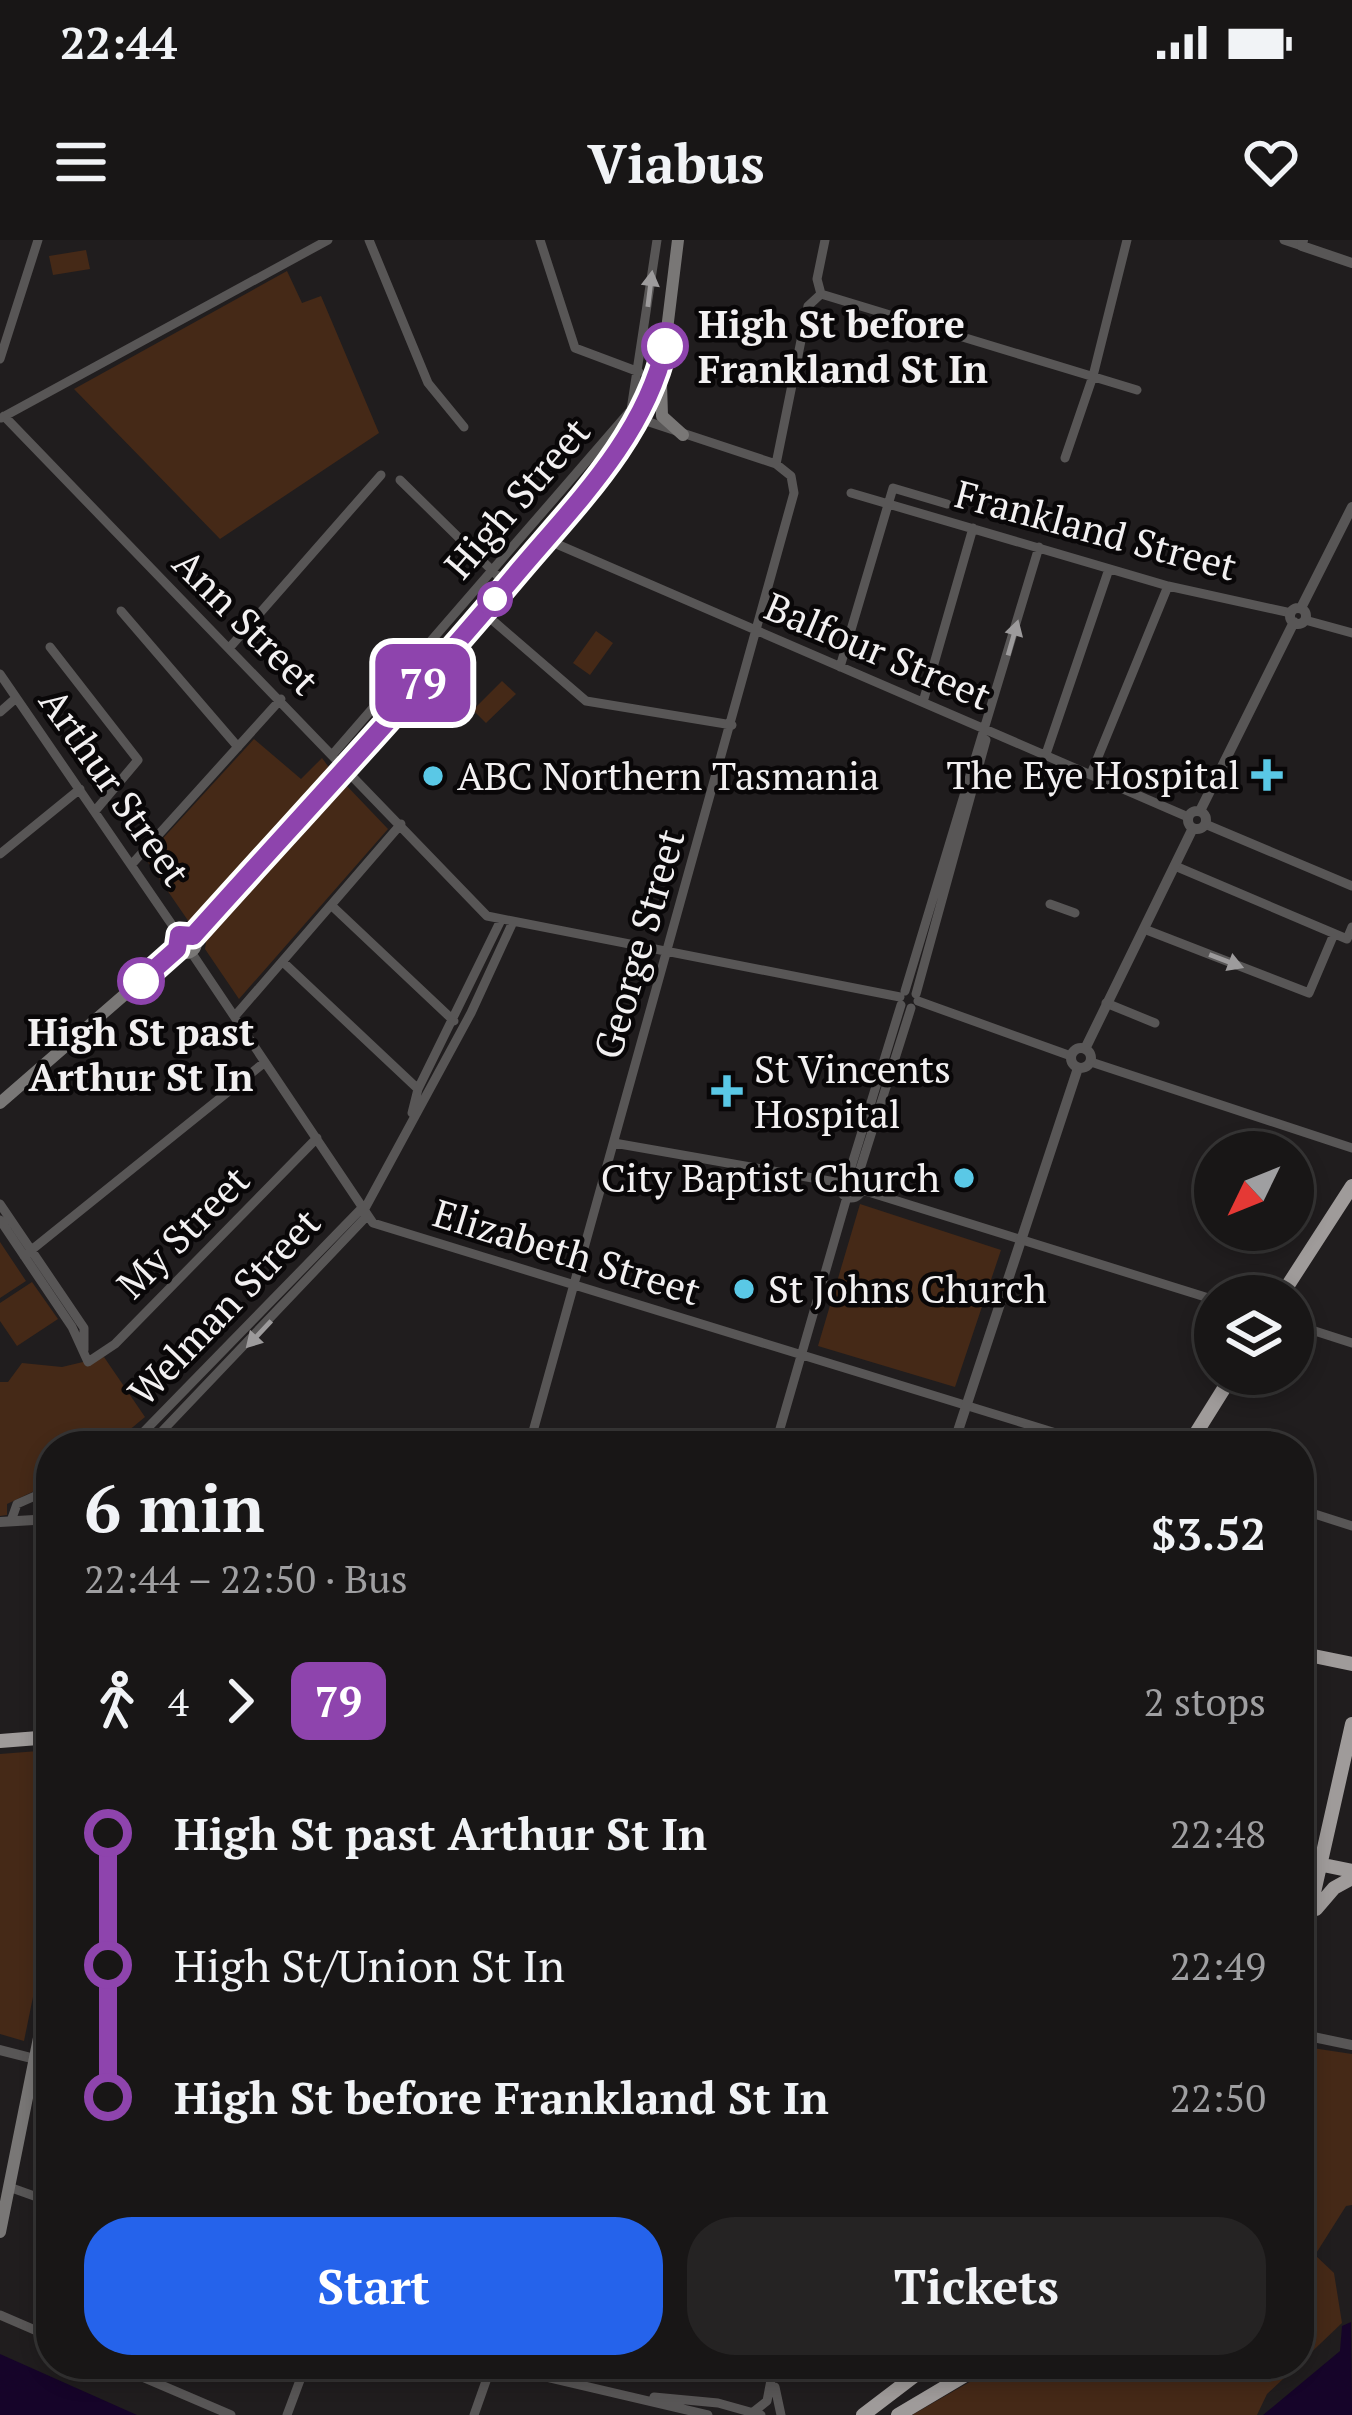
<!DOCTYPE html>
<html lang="en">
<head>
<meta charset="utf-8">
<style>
	body { margin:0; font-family:"PT Serif",serif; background:#252323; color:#f1f3f6; height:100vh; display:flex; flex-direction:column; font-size:45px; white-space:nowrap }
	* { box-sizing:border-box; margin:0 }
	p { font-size:39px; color:#9f9fa1 }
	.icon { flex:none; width:66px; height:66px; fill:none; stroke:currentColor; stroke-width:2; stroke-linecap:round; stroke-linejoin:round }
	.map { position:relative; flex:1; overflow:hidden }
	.side { position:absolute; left:36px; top:1191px; width:1278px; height:948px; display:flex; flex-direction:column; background:#181616; border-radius:48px; box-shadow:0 6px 18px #0003,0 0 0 3px #363535 }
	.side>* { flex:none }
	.badge { padding:0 24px; border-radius:18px; font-size:42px; line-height:78px }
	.needle { width:78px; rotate:227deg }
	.buttons { position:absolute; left:1194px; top:891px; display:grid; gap:24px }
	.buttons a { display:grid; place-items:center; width:120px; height:120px; border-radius:50%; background:#181616; box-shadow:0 6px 18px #0003,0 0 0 3px #363535; font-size:60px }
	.map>.badge { position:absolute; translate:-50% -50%; box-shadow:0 0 0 6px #fff }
	.legs { display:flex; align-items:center; gap:18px; height:132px; padding:0 48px; font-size:39px }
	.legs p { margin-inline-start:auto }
	.headline { display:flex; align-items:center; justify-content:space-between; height:204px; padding:0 48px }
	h1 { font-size:66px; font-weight:700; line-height:90px }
	.button { display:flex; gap:24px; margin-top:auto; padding:24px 48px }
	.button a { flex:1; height:138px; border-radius:48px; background:#2563eb; color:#fff; font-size:48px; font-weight:700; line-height:138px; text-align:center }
	.button a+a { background:#252323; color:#f1f3f6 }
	ul { padding:0 48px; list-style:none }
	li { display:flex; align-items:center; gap:42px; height:132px; font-size:45px }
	li i { display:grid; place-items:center; width:18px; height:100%; margin:0 15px; background:currentColor }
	li i::after { content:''; width:30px; height:30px; margin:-15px; border:9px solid; border-radius:50%; background:#181616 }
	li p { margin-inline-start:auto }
	li:first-child i { background:linear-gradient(#0000 50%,currentColor 0) }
	li:last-child i { background:linear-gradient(currentColor 50%,#0000 0) }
	.status { display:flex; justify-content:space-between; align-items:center; height:84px; padding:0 60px; background:#181616; direction:ltr }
	.status svg { height:33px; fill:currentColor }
	header { display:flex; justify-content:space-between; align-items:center; height:156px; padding:0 48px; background:#181616; font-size:54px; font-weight:700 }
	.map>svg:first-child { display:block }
	.green { fill:#452917 }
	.water { fill:#160429 }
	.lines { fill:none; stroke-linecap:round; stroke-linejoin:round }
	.minor { stroke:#585656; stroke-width:9 }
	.tertiary { stroke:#585656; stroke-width:10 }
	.secondary { stroke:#797776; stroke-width:12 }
	.trunk { stroke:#9f9b9a; stroke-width:14 }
	.oneway { fill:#9d9b9c }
	.line-1-casing { stroke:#fff; stroke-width:27 }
	.line-1 { stroke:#8e44ad; stroke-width:18 }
	.stop-1-dot { fill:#fff; stroke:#8e44ad; stroke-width:6 }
	.poi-dot { fill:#5ac8e6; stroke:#090708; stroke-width:4.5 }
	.labels { text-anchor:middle; stroke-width:9; stroke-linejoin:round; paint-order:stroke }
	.stop-label { font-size:39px; font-weight:bold; fill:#f2f0f1; stroke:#090708; text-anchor:start }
	.street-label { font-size:39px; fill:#f2f0f1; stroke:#090708 }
	.poi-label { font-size:39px; fill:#f2f0f1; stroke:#090708; text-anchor:start }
</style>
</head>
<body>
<div class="status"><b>22:44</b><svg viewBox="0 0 49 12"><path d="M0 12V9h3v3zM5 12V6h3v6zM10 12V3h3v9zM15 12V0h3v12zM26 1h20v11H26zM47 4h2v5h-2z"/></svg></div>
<header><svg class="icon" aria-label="menu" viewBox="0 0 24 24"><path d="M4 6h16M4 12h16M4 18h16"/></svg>Viabus<svg class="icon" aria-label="heart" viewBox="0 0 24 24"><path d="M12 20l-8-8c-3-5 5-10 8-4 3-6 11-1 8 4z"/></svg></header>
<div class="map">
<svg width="1352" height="2175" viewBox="0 0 1352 2175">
	<rect width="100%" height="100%" fill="#201d1e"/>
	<path class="green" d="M86,10L90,29L53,35L49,16Z
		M287,31L302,63L321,56L379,193L220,299L74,149Z
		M596,391L613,403L590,435L573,423Z
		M502,441L516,454L486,483L473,470Z
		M254,499L301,539L322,518L334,534L189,682L145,618Z
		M346,545L388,589L239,759L205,709L207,695Z
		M860,964L1001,1010L955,1147L818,1106Z
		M0,1002L26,1041L0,1058Z
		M32,1042L58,1079L17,1106L0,1081V1063Z
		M104,1117L145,1177L110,1206H51V1243L7,1264V1275L0,1276V1142H8L22,1123L62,1127Z
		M51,1510V1669L24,1801L0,1794V1514Z
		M1299,1806L1352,1814V1965L1346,1966L1315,2015L1334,2033L1342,2083L1299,2124Z
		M1001,2124H1299L1267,2154L1257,2175H912Z"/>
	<path class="water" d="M1351,2082L1352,2175H1263L1340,2111L1342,2086Z
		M0,2114L137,2175H0Z"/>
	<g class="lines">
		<path class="minor" d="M369,0L428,143L464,187
			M540,0L575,108L639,132
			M1284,0L1302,6
			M821,54L1137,150
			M821,54L817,39L825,0
			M0,119L38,0
			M4,176L487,676L900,757
			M1,178L328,0
			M1065,218L1093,136L1127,0
			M776,224L808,66L821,54
			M400,240L507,345
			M851,253L1168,346L1291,373
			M545,299L1188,577
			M121,371L238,507
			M483,372L586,461L732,485
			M1305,380L1352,393
			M231,406L381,235
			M50,407L138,520L95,571
			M840,427L893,248L947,264
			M0,434L179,695
			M923,462L973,288
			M0,472L16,458
			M333,514L631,170L657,0
			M1046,514L1109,329
			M1091,534L1168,346
			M1205,584L1352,646
			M0,614L80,549
			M132,624L281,459
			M1175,626L1347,699L1352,687
			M1050,664L1075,673
			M331,665L454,781
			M1144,689L1309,753L1334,694
			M191,712L373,983L1098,1206
			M283,722L418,849
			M905,751L1039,307
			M916,754L986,500
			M918,761L1071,816
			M1106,763L1155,783
			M235,776L401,584
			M1091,822L1352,908
			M412,873L418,849L500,682
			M614,903L841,943
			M840 947a11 11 0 1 1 22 0a11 11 0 1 1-22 0Z
			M848,937L901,765
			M857,939L911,768
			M862,950L1215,1060
			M0,964L84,1088V1110
			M363,972L471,773L512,684
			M0,980L72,1087L88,1122L115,1104L317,898
			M24,1016L265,822
			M1293,1084L1352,1103
			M130,1206L361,969
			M148,1206L366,977
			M529,1206L794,253L791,236L776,224L640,179
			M775,1206L847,957
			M1299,1269L1352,1286
			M11,1281L17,1264L51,1249
			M9,1947L51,1962
			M0,2075L51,2097
			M112,2124L231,2175
			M490,2124L708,2175
			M849,2124L862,2129L873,2124
			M775,2147L781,2175
			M654,2157L718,2163L761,2175
			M752,2173L767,2161L774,2124
			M287,2175L306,2124
			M474,2175L492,2124"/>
		<path class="tertiary" d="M1303,0L1302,6L1352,23
			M1301,368L1352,267
			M1290 376a8 8 0 1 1 16 0a8 8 0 1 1-16 0Z
			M1188 580a9 9 0 1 1 18 0a9 9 0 1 1-18 0Z
			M1200,571L1294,382
			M1071 818a10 10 0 1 1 20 0a10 10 0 1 1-20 0Z
			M1085,809L1193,588
			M953,1206L1078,828
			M0,1282L51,1279
			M1299,1794L1352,1805
			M0,1810L35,1819"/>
		<path class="secondary" d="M661,143L662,176L683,195
			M176 703a10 10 0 1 1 20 0a10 10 0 1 1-20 0Z
			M193,696L425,440L640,179L665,106L678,0
			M0,863L177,709
			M0,1992L51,1738"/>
		<path class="trunk" d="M1281,1056L1352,946
			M1188,1206L1233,1134
			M1299,1413L1352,1424
			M0,1501L51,1497
			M1299,1620L1352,1631
			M1316,1669L1334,1648L1352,1638
			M1299,1719L1352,1484
			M863,2175L930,2124
			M898,2175L984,2124"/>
	</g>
	<defs><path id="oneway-solid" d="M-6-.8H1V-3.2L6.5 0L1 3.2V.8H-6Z" transform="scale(3)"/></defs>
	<g class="oneway">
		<use href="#oneway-solid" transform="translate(650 49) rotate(-83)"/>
		<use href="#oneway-solid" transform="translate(1013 398) rotate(-74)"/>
		<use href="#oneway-solid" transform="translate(1226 721) rotate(21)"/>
		<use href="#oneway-solid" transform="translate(259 1094) rotate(133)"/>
	</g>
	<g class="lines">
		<g class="line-1-casing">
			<path id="line-1" d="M141,741L177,709L179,695L193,696C299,578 408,462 511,340C571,268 644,199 665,106"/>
		</g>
		<use href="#line-1" class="line-1"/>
	</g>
	<g class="stop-1-dot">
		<circle cx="665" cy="106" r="21"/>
		<circle cx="495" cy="359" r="15"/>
		<circle cx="141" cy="741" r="21"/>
	</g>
	<g class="poi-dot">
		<path d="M1261 517h12v12h12v12h-12v12h-12v-12h-12v-12h12z"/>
		<circle cx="433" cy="536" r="12"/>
		<path d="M721 833h12v12h12v12h-12v12h-12v-12h-12v-12h12z"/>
		<circle cx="964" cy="938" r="12"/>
		<circle cx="744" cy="1049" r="12"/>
	</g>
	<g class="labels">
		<g class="stop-label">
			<text x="698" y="98">High St before<tspan x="698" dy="45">Frankland St In</tspan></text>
			<text x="141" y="806" text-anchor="middle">High St past<tspan x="141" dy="45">Arthur St In</tspan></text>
		</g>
		<g class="street-label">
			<text transform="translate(517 258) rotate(-49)" y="14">High Street</text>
			<text transform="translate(1096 290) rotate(15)" y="14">Frankland Street</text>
			<text transform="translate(246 382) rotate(45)" y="14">Ann Street</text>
			<text transform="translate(878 411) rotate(23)" y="14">Balfour Street</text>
			<text transform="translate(115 547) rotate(55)" y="14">Arthur Street</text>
			<text transform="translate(639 704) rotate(-74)" y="14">George Street</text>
			<text transform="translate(183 992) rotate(-45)" y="14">My Street</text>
			<text transform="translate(567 1012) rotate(17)" y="14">Elizabeth Street</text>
			<text transform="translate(224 1067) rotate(-46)" y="14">Welman Street</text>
		</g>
		<g class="poi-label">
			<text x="1240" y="549" text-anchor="end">The Eye Hospital</text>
			<text x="457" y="550">ABC Northern Tasmania</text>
			<text x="754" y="843">St Vincents<tspan x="754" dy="45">Hospital</tspan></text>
			<text x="940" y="952" text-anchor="end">City Baptist Church</text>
			<text x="768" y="1063">St Johns Church</text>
		</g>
	</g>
</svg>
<div class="buttons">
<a><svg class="needle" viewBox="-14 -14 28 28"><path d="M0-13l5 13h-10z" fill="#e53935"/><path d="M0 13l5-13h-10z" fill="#9f9fa1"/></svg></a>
<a><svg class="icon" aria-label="layers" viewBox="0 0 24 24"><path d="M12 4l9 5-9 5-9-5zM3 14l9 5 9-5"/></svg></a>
</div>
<b class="badge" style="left:423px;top:443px;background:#8e44ad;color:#fff">79</b>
<section class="side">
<div class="headline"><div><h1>6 min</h1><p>22:44 – 22:50 · Bus</p></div><b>$3.52</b></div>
<div class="legs"><svg class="icon" aria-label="walk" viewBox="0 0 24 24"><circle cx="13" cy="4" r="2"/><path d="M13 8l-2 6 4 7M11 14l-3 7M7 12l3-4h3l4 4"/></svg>4<svg class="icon" aria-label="forward" viewBox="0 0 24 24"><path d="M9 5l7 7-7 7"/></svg><b class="badge" style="background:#8e44ad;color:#fff">79</b><p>2 stops</p></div>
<ul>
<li><i style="color:#8e44ad"></i><b>High St past Arthur St In</b><p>22:48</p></li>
<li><i style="color:#8e44ad"></i><span>High St/Union St In</span><p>22:49</p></li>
<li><i style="color:#8e44ad"></i><b>High St before Frankland St In</b><p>22:50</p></li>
</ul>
<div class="button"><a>Start</a><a>Tickets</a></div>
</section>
</div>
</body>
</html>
